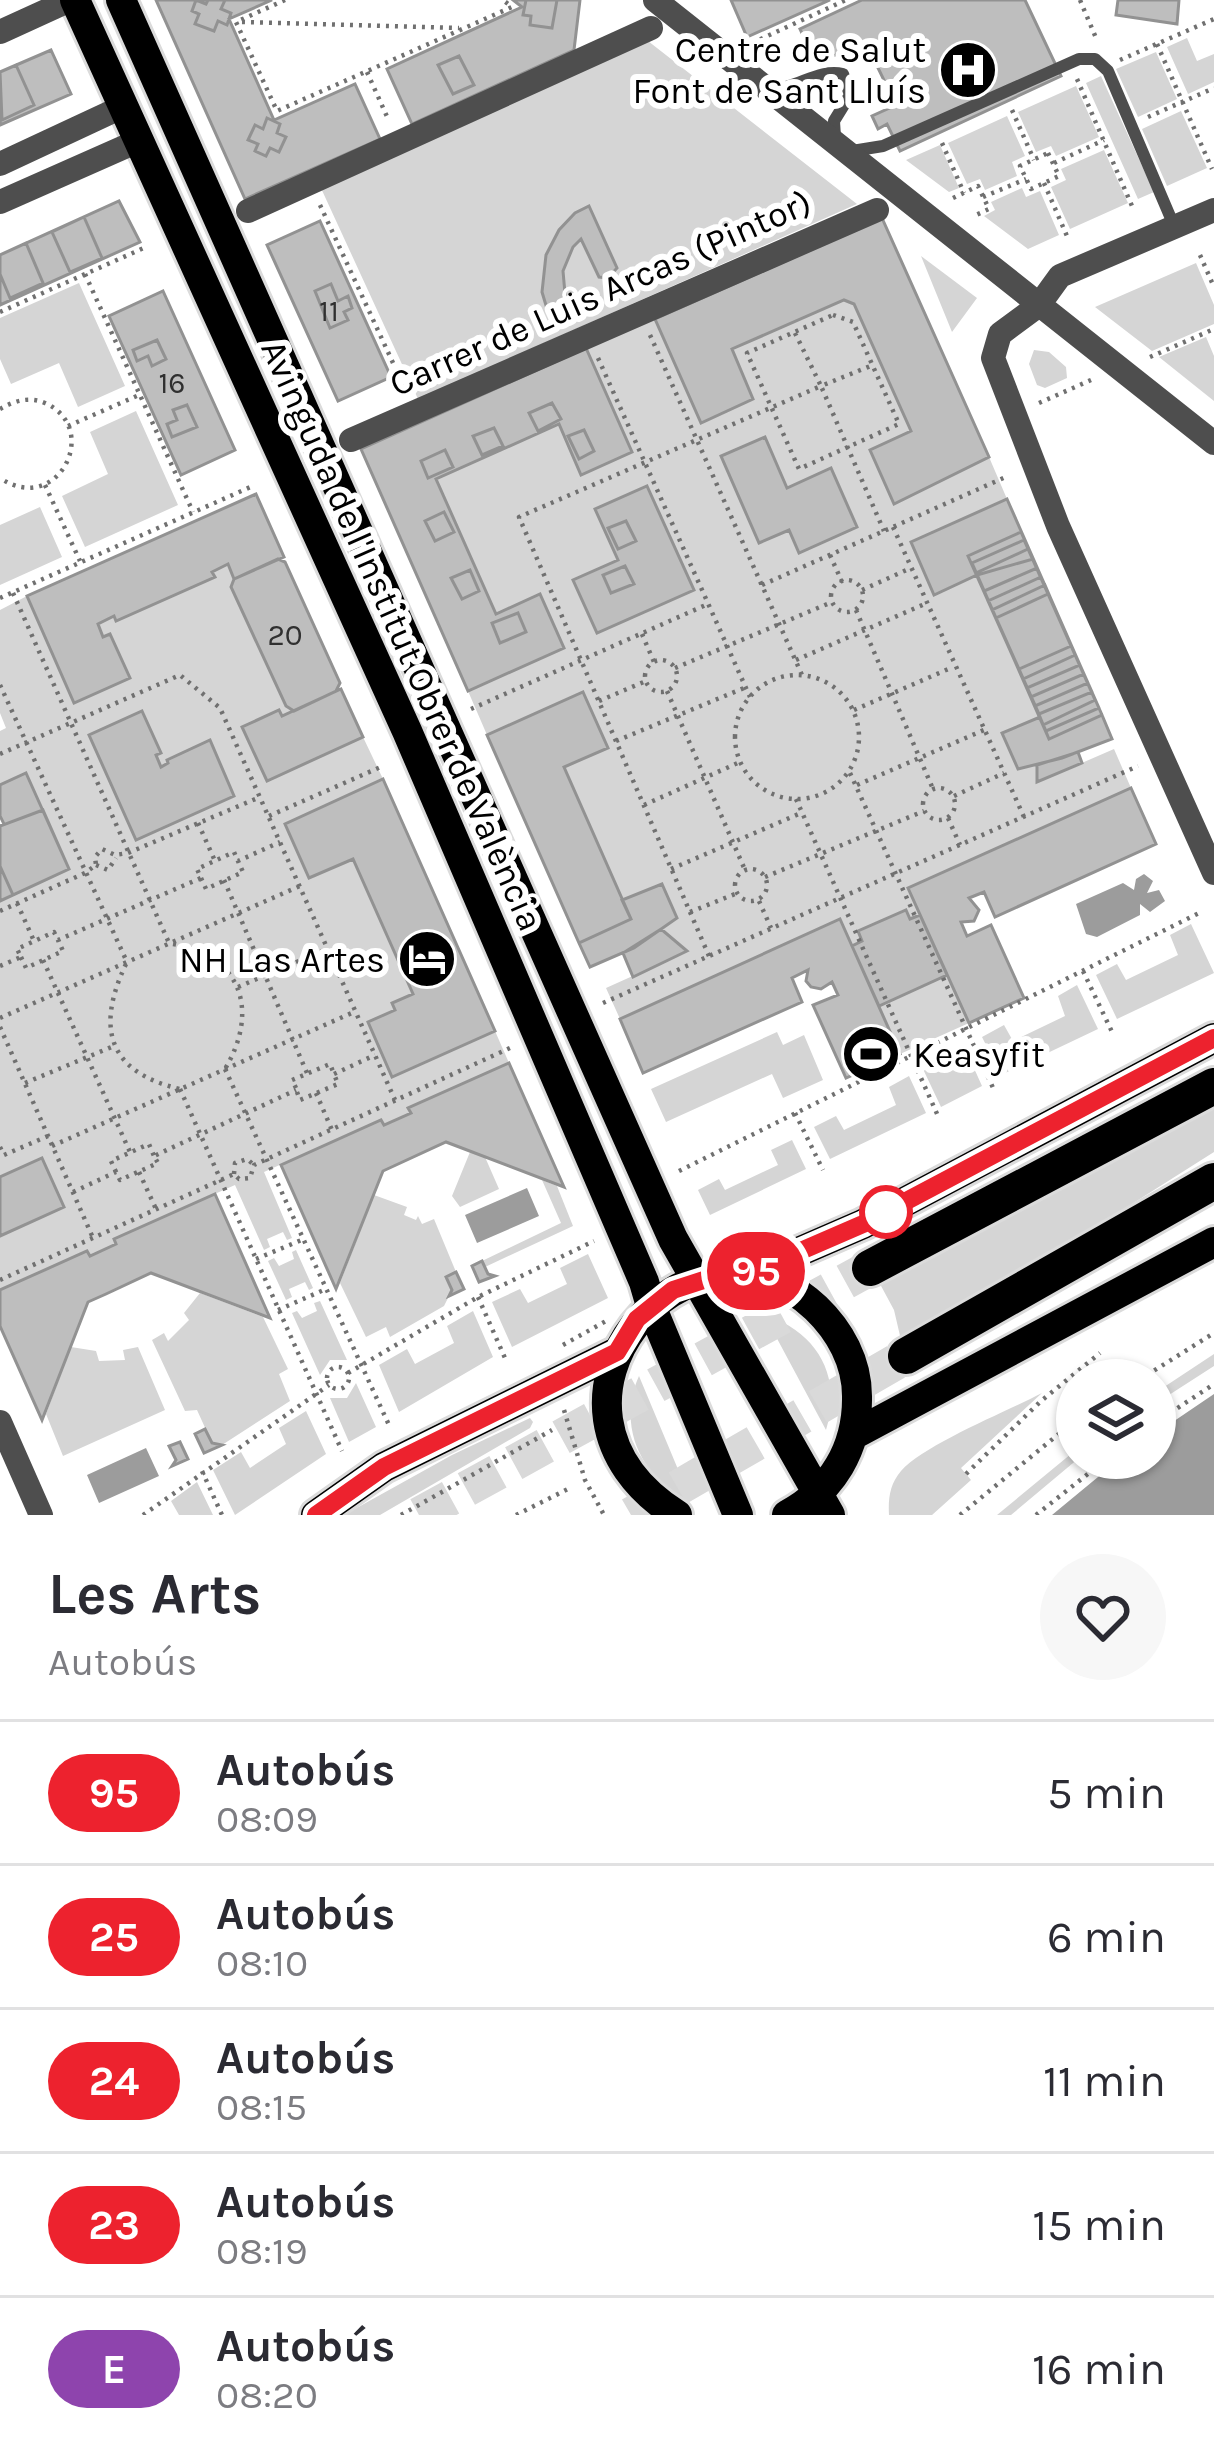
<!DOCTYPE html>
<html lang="es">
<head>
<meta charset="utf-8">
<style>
	body { margin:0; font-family:Karla,sans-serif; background:#f7f7f7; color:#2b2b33; height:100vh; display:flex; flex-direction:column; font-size:45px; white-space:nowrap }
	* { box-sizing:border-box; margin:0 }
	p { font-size:39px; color:#7c7c81 }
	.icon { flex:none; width:66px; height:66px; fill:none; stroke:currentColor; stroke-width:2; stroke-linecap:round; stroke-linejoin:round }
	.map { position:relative; height:1515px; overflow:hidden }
	.drawer { display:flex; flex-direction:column; background:#fff; flex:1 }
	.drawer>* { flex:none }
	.badge { padding:0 24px; border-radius:39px; font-size:42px; line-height:78px }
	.fabs { position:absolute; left:1056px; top:1359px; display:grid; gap:24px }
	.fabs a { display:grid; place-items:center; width:120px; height:120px; border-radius:50%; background:#fff; box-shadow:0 3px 9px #0004; font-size:60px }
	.map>.badge { position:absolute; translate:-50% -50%; box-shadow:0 0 0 6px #fff }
	.round { display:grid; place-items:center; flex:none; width:126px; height:126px; border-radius:63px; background:#f7f7f7 }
	.summary { display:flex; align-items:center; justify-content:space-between; height:204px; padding:0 48px }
	h1 { font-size:57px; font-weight:700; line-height:90px }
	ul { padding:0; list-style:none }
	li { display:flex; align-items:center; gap:36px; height:144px; padding:0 48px; border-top:3px solid #e1e1e2 }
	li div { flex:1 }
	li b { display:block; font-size:45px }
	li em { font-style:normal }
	li .badge { min-width:132px; font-weight:700; text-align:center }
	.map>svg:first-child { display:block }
	.green { fill:#d5d5d5; fill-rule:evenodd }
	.water { fill:#9c9c9c }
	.building { fill:#bebebe; stroke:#929292; stroke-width:3 }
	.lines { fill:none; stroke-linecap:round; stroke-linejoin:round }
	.highway-tunnel { stroke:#d9d9d9; stroke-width:36; stroke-dasharray:36 18; stroke-linecap:butt }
	.primary-casing { stroke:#dbdbdb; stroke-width:36 }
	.highway-casing { stroke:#dbdbdb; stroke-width:42 }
	.path { stroke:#707070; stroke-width:4.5; stroke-dasharray:3 6; stroke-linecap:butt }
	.lane { stroke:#4e4e4e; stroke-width:12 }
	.street { stroke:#4e4e4e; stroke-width:24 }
	.primary { stroke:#000; stroke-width:30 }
	.highway { stroke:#000; stroke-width:36 }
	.line-casing { stroke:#fff; stroke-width:27 }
	.line { stroke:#ed222e; stroke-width:18 }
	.stop-dot { fill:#fff; stroke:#ed222e; stroke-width:6 }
	.labels { text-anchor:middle; stroke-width:12; stroke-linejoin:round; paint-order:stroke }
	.number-label { font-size:30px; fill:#303030 }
	.poi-label { font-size:36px; fill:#000; stroke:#fff; text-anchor:end }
	.street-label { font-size:36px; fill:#000; stroke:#fff }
</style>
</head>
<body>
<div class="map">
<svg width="1214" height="1515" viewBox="0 0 1214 1515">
	<rect width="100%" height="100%" fill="#fff"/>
	<path class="green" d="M1187,38L1197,61L1214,54V82L1188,94L1167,47Z
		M648,41L857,204L418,399L320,186Z
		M1156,52L1177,99L1138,117L1116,69Z
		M1101,76L1154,192L1138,199L1086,83Z
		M1076,86L1099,137L1056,156L1051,146L1036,152L1018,112Z
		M1181,111L1207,168L1167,186L1142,129Z
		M1007,116L1025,156L1012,162L1017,176L985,190L980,179L967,184L948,143Z
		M940,145L959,188L949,192L906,160Z
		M1104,150L1128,203L1070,229L1051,187L1066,180L1061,169Z
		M1022,188L1026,197L1040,191L1059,235L1028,249L984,216L995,210L991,202Z
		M921,256L977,298L952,332Z
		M1196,263L1214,305V324L1152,351L1095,307Z
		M79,283L125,386L78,407L59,363L11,384L0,359V318Z
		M844,300L854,304L911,431L871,450L893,503L989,457L1007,499L935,594L977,575L1040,717L1002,733L1018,769L1037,765L1038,782L1114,749L1131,788L909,888L969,1023L900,1054L840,920L620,1019L606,988L686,952L661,929L677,918L622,900L564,767L607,748L583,692L487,735L468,691L563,648L540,594L496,614L436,479L559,424L581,474L632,452L586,348L655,319L701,423L753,399L732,349ZM765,437L787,488L831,469L799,552L789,530L759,543L721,456ZM647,486L693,589L618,560L595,509Z
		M1206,337L1214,356V401L1159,357Z
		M1034,350L1049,352L1066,367L1067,378L1045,388L1037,385L1029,364Z
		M136,411L178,505L85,547L62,496L108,474L90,432Z
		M40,507L62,557L0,585V525Z
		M228,564L235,582L231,587L286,705L294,711L282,716L278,710L243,727L266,780L363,737L383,779L353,859L413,994L392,1003L395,1010L368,1023L392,1077L495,1031L509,1063L409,1107L410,1113L384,1125L380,1120L264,1172L292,1238L287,1240L283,1232L267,1239L270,1247L264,1250L235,1185L115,1238L116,1244L90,1256L87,1251L0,1290V1236L63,1207L0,1177V901L69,869L26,774L0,785V731L6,728L0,713V610L27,596L75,703L129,678L111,635L103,637L98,624L114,616L117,621L214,578L212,572ZM142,711L161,752L156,755L161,767L168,763L167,759L210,741L234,796L136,840L89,735Z
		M1191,924L1214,973L1117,1019L1096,975L1117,964L1126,980L1178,955L1170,935Z
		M1077,985L1098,1029L1001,1075L982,1037L1004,1025L1013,1041L1065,1016L1058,996Z
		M777,1032L783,1045L804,1035L823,1080L783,1098L772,1074L666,1122L651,1089Z
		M964,1046L982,1086L941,1107L923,1069L933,1063L949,1067L952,1053Z
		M909,1076L926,1113L830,1159L814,1127L836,1116L844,1130L896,1105L889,1087Z
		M1214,1107V1152L1083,1235L901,1340L894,1310L880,1284Z
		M792,1140L806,1169L710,1215L698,1190L719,1179L725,1190L778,1165L771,1150Z
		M470,1152L485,1157L499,1189L460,1207L452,1196Z
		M542,1180L557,1186L573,1226L485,1267L482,1261L561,1223Z
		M374,1195L407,1207L404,1215L416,1220L418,1216L422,1224L434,1219L456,1272L446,1277L452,1290L444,1306L390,1337L386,1327L366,1337L340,1283Z
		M296,1250L313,1288L309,1290L305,1282L289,1289L292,1297L286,1300L268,1261L274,1258L279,1266L294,1259L292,1252Z
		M588,1254L608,1298L512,1347L492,1302L520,1289L528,1303L567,1284L560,1268Z
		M200,1293L263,1317L288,1369L279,1374L290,1401L222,1445L212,1443L197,1410L185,1411L152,1340L164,1333L168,1341L189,1320L184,1313Z
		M320,1301L347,1360H330L320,1375L292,1313L297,1311L302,1318L317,1311L314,1303Z
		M473,1311L493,1357L399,1412L379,1365L407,1349L415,1364L454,1343L447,1326Z
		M769,1316C819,1335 842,1378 826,1430L766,1318Z
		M71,1347L96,1351L99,1361L125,1360L123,1350L138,1347L165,1410L63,1456L46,1414Z
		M1214,1354V1366L1155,1404V1393Z
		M639,1376L690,1498L687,1500C640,1476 617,1425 639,1376Z
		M356,1383L376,1427L349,1442L330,1398H347Z
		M1042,1393L961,1468L971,1480L932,1515H889C888,1498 890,1484 901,1471C925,1444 1008,1411 1042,1393Z
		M306,1411L326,1454L235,1515L213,1470L241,1452L250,1468L286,1444L279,1428Z
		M530,1418L533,1422L530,1428L380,1515H344L452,1455Z
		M1077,1449L1079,1458L1011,1515H997Z
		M197,1482L213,1515H179L171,1501Z"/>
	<path class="water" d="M1144,874L1153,881L1147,893L1159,890L1165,901L1150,912L1140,904V915L1097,937L1086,934L1076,904L1123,883L1134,890L1136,879Z
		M527,1188L539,1216L477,1243L465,1215Z
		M1214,1394V1515H1052L1121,1458H1155V1434Z
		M146,1448L159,1476L99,1503L87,1475Z"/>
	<path class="building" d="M156,0H272L229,19L274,120L355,84L380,139L245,199Z
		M196,0L206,4L208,0H225L221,9L231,13L227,25L218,21L214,31L195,24L199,14L192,11Z
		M513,0H580L574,50L412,124L387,69L522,7Z
		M526,0H557L552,28L530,25L531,16L523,15Z
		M731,0H830L747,37Z
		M862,0H1025L1061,76L900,151L887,124L878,129L872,116L896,105L865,41L816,64L800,29Z
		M1118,0H1179L1177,24L1116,15Z
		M51,50L71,94L0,125V72Z
		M459,56L474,85L453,94L438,65Z
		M16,65L34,105L2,120L0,72Z
		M267,118L280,124L277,133L286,137L279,152L270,148L266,156L255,151L258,144L248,140L255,125L263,129Z
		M119,201L140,242L0,305V255Z
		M589,206L617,268L608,278L599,277L581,239L573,247L563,271L566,305L548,312L542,292L546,255L559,230L575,213Z
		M84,217L102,258L70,272L52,232Z
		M882,218L989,457L894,504L870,450L911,431L854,304L844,300L732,349L753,399L701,423L655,319Z
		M320,221L391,377L338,401L267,245Z
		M26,243L43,283L10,298L0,274V255Z
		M331,284L338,301L348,296L352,308L344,312L348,320L330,328L315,291Z
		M163,291L235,450L181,475L109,316Z
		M157,340L166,359L152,366L148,356L137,361L133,350Z
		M586,348L632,452L581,475L559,424L436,479L496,614L540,594L564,648L468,691L361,449Z
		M552,403L561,419L538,431L529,413Z
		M187,405L197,427L172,437L167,424L177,420L173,410Z
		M494,428L503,446L482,455L473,436Z
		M584,430L594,451L579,459L568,436Z
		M765,437L787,488L831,468L857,527L799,553L789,530L759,543L721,456Z
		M445,450L453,467L428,478L421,461Z
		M647,486L694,590L597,633L573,580L618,560L595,509Z
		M256,494L284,557L234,579L228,564L212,572L215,577L116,621L114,616L98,624L103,637L110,634L130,678L74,703L27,596Z
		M1007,499L1102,715L1049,739L977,575L934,595L911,542Z
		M444,512L454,532L435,541L425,521Z
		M626,521L636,541L618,549L608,528Z
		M1021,532L1099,708L1046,731L968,556Z
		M1024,540L1095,700L1043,725L972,563Z
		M1028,549L1092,692L1039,714L976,573Z
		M278,559L285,562L340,683L336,691L294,711L286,706L231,587L234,579Z
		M1033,559L1088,683L1035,706L977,575Z
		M625,566L634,584L611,593L603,575Z
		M1037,568L1084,674L1031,697L984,591Z
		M470,570L479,591L462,599L451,578Z
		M1041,577L1080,665L1027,688L988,601Z
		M1045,585L1075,655L1023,679L992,610Z
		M1048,594L1071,646L1019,669L996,618Z
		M518,613L526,632L500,643L492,623Z
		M341,689L363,737L267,781L242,727L279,710L282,716Z
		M583,692L608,748L564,767L631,919L579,943L487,735Z
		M142,711L161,753L156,755L161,767L168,763L167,760L210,740L234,796L136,840L89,735Z
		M1102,715L1112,739L1062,758L1018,769L1002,733L1040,717L1049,739Z
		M1078,752L1082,763L1037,782V765Z
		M26,773L69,869L13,895L0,866V826L4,824L0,816V785Z
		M383,779L495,1031L392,1077L368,1022L395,1010L392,1003L413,994L353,859L309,878L285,824Z
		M1131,788L1156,844L995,917L984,892L969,898L979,910L974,921L961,922L967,936L991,925L1024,998L969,1023L908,888Z
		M43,810L69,869L0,901V826Z
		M0,866L13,895L0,901Z
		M662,884L677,918L634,948L590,967L579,943L631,919L622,900Z
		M906,910L910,919L920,915L947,975L879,1006L852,946L862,941L858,931Z
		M840,919L900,1054L846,1078L813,1005L838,995L832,982L821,989L811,987L806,981L808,970L792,978L802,1002L643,1073L620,1019Z
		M661,929L687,951L633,977L623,953Z
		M509,1063L564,1187L446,1142L383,1171L336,1289L281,1165L381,1120L384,1125L411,1113L408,1108Z
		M42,1158L64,1207L0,1236V1177Z
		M215,1194L270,1318L151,1273L106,1294L88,1302L42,1420L0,1326V1290L87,1251L90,1256L116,1244L114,1239Z
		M482,1261L488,1274L495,1276L479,1282L472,1266Z
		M456,1272L464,1289L449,1296L452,1290L446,1277Z
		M205,1429L212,1443L222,1445L204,1453L195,1434Z
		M180,1442L188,1459L172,1466L176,1460L169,1446Z"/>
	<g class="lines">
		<path class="highway-tunnel" d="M419,1515L870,1268
			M631,1515L906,1356"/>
		<g class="primary-casing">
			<path id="primary" d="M75,0L407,731L644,1282L651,1306L738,1515
				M121,0L673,1239L830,1515
				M743,1276L863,1224L1214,1038
				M853,1435L1214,1242
				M316,1515L384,1467L617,1352
				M677,1515C504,1405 690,1190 816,1308C840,1331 857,1362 857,1396C858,1448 832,1491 787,1515"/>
		</g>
		<g class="highway-casing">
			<path id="highway" d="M870,1268L1214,1086
				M906,1356L1214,1181"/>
		</g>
		<path class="path" d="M285,0L236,22L277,111L512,7L503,0
			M1080,0L1096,38
			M242,22L459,28
			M752,43L846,0
			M1157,44L1212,169
			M1120,60L1214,19
			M367,72L389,121
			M1077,79L1132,206
			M1012,110L1034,160
			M1148,117L1214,88
			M942,143L964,193
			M1048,153L1059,176L1031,189L1020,166Z
			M1054,163L1104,140
			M1044,183L1067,236
			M983,197L1026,179
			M953,198L978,186L989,209L976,215
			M320,205L406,391
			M1200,255L1214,287
			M85,274L193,512
			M0,312L146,247
			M833,315L853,322L899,424L799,469L747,353Z
			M795,333L821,386L873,365
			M650,335L802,675
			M1150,357L1214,329
			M598,358L750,697
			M1039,403L1091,380
			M0,409C14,401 29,396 45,403C102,428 58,517 0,478
			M68,426L139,395
			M45,485L80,561
			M893,527L1024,817
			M830,555L842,582
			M831 596a16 16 0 1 1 32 0a16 16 0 1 1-32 0Z
			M762,585L1008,476
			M862,590L911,568
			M13,593L169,943
			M0,598L255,485
			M856,610L933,789
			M642,634L654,662
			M796,660L927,603
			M645 676a16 16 0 1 1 32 0a16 16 0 1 1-32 0Z
			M675,668L832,602
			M735 737a62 62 0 1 1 124 0a62 62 0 1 1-124 0Z
			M0,685L127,962
			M667,691L745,870
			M599,701L646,681
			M471,709L708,604
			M854,710L953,667
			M616,741L744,688
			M0,754L180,675L220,708L395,1100
			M850,773L994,1090
			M857,785L984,730
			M923 804a16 16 0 1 1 32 0a16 16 0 1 1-32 0Z
			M954,796L1004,773
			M796,799L938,1116
			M644,805L740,762
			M269,816L383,766
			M948,818L960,845
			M198,823L215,861
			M96,865L108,870L116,858
			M671,869L801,813
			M735 885a16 16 0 1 1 32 0a16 16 0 1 1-32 0Z
			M765,877L924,811
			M201,878L206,889L243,872L238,861
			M224,880L307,1073
			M759,901L771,928
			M17,903L34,941
			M0,911L85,873L96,865L95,857L102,849L115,855L128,853L260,797
			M690,912L735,894
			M173,944C243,956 259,1012 225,1069
			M709,956L519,517L821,386L884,531
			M21,957L26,968L63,951L58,940
			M43,960L130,1152
			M126,964C96,1027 107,1072 180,1089
			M0,966L21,957L17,949L54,932L58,940L201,878L197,869L234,852L238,861L280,842
			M1083,971L1113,1034
			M238,987L327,949
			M603,1003L1138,766
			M0,1018L300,886
			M0,1027L93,1238
			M225,1069L389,1425
			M334,1074L375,1055
			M25,1083L114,1046
			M296,1088L292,1080L330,1064L334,1074
			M180,1089L342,1451
			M297,1092L300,1100L338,1084L334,1074
			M316,1093L332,1130
			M795,1113L823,1170
			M52,1146L354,1012
			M0,1147L4,1155L48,1136
			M679,1171L1203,911
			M116,1172L111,1161L149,1144L154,1156
			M139,1172L156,1209
			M234,1174L235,1163L247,1159L254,1165
			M73,1192L116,1172L120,1180L158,1163L154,1156L296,1090
			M256,1259L304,1239
			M0,1280L234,1174L239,1179L250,1178L254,1165L512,1047
			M478,1297L505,1358
			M278,1310L326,1289
			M563,1345L606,1321
			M327 1378a11 11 0 1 1 22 0a11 11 0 1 1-22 0Z
			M348,1373L478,1297L594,1241
			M1139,1380L1214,1333
			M564,1410L585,1480L604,1515
			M1155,1423L1214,1384
			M202,1471L222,1515
			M966,1474L1041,1401L1100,1353
			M143,1515L329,1385
			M401,1515L552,1430
			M516,1515L572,1487
			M960,1515L1077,1419
			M1036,1515L1108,1458"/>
		<path class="lane" d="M770,88C795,91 817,68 843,74L850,95L834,121L835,137
			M852,151L883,146L1079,59H1095L1108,71L1175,228"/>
		<path class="street" d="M655,0L1214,443
			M0,32L70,0
			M0,164L122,107
			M0,202L138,141
			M1214,210L1060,276L1039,305L1000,334L993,358L1058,526L1214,873
			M248,211L651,28
			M351,440L877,210
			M0,1422L41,1515"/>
		<use href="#primary" class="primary"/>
		<use href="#highway" class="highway"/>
	</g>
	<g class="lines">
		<g class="line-casing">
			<path id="line" d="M316,1515L384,1467L617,1352L637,1319L673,1290L710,1278L743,1276L863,1224L1214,1038"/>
		</g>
		<use href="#line" class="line"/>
	</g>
	<defs>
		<g id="hospital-disc" transform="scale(3)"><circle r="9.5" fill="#000" stroke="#fff"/><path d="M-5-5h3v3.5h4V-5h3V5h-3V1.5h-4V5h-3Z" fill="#fff"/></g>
		<g id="hotel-disc" transform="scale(3)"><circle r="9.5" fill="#000" stroke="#fff"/><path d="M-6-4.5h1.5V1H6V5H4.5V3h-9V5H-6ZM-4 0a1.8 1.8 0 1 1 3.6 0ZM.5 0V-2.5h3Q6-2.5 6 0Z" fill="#fff"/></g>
		<g id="stadium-disc" transform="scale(3)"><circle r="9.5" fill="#000" stroke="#fff"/><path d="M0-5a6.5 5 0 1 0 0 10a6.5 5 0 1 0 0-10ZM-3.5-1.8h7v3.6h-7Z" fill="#fff"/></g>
	</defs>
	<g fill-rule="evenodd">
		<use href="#hospital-disc" x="968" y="70"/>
		<use href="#hotel-disc" x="427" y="959"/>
		<use href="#stadium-disc" x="871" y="1054"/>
	</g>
	<circle class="stop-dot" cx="886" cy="1212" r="24"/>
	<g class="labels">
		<g class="number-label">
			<text x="329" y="321">11</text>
			<text x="172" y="393">16</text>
			<text x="285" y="645">20</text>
		</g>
		<g class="poi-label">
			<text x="926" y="62">Centre de Salut<tspan x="926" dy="41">Font de Sant Lluís</tspan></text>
			<text x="385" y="972">NH Las Artes</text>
			<text x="913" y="1067" text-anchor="start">Keasyfit</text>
		</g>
		<g class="street-label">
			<text transform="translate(600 292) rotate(-24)" y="13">Carrer de Luis Arcas (Pintor)</text>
			<text transform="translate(403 635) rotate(66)" y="13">Avinguda de l'Institut Obrer de València</text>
		</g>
	</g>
</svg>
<div class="fabs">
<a><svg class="icon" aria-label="layers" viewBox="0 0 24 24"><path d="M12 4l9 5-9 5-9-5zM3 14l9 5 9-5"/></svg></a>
</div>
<b class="badge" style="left:756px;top:1271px;background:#ed222e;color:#fff">95</b>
</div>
<section class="drawer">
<div class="summary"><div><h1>Les Arts</h1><p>Autobús</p></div><a class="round"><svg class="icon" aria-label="heart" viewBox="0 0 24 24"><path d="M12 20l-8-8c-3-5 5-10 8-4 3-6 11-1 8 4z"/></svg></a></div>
<ul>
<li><span class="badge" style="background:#ed222e;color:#fff">95</span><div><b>Autobús</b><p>08:09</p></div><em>5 min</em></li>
<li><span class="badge" style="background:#ed222e;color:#fff">25</span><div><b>Autobús</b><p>08:10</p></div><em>6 min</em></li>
<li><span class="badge" style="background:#ed222e;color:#fff">24</span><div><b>Autobús</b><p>08:15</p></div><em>11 min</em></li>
<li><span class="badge" style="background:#ed222e;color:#fff">23</span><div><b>Autobús</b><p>08:19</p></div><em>15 min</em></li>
<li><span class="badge" style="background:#8e44ad;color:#fff">E</span><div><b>Autobús</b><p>08:20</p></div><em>16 min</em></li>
</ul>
</section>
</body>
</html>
